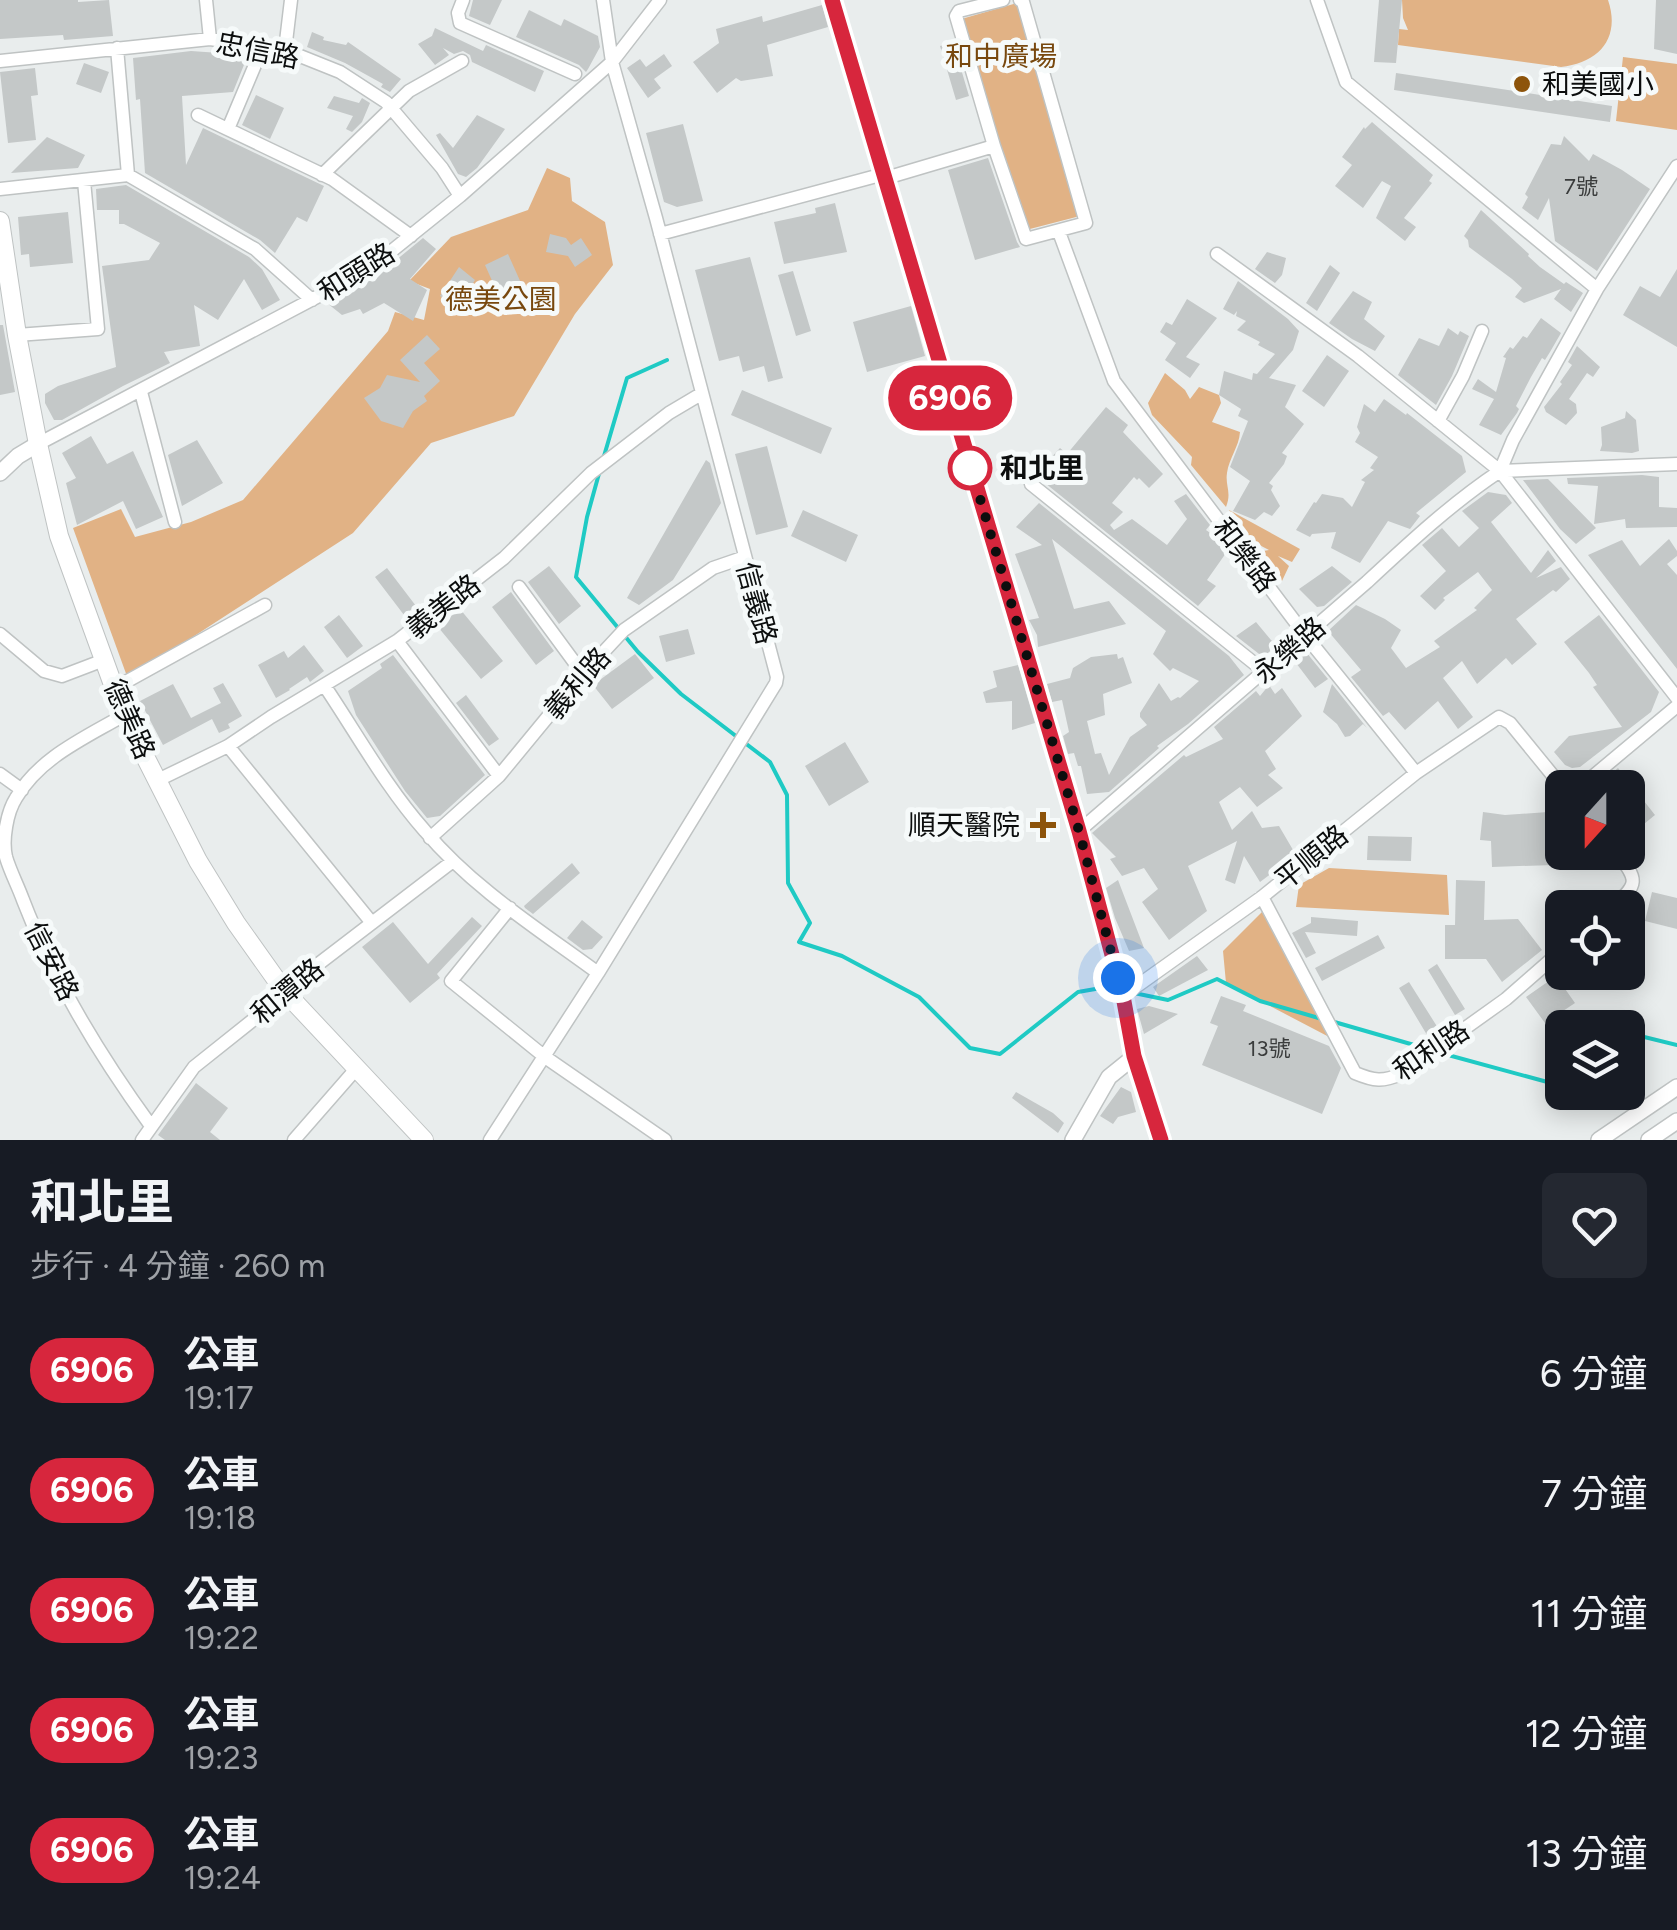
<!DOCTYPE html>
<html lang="zh-TW">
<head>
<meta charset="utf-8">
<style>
	body { margin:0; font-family:Figtree,"Noto Sans TC",sans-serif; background:#242831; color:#f1f3f6; height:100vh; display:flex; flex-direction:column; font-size:38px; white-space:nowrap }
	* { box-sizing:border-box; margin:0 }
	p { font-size:32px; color:#9ea1a6 }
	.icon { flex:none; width:55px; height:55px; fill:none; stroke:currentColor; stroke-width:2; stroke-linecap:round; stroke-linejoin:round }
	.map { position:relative; height:1140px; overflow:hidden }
	.side { display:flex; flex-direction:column; background:#171b24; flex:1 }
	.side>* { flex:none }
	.badge { padding:0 20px; border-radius:32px; font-size:35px; line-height:65px }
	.needle { width:65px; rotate:201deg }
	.buttons { position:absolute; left:1545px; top:770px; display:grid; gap:20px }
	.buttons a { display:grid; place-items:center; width:100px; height:100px; border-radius:15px; background:#171b24; box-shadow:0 5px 25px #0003; font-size:50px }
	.you { position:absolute; width:50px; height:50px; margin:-25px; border:8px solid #fff; border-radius:50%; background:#1a73e8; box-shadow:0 0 0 15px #1a73e833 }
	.map>.badge { position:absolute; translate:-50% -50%; box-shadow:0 0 0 5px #fff }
	.round { display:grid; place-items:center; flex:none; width:105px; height:105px; border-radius:15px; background:#242831 }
	.summary { display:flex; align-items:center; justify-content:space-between; height:170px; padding:0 30px }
	h1 { font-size:48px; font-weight:700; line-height:75px }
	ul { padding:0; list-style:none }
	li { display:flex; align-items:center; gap:30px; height:120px; padding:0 30px }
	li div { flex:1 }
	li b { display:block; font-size:38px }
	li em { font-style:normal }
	li .badge { min-width:110px; font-weight:700; text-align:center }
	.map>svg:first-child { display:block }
	.green { fill:#e1b285 }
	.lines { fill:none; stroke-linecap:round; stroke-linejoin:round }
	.stream { stroke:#1fcac4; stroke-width:4 }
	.building { fill:#c4c8c8 }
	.minor-casing { stroke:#bfc3c3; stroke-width:15 }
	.tertiary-casing { stroke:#bfc3c3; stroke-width:18 }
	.secondary-casing { stroke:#bfc3c3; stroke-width:20 }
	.minor { stroke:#fff; stroke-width:12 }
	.tertiary { stroke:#fff; stroke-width:15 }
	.secondary { stroke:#fff; stroke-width:18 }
	.line-casing { stroke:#fff; stroke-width:22 }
	.line { stroke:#d7263d; stroke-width:15 }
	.walk { stroke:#0c0e0e; stroke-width:10; stroke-dasharray:0 18 }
	.poi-dot { fill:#8d540b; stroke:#f6fafa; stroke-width:4 }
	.stop-dot { fill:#fff; stroke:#d7263d; stroke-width:5 }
	.labels { text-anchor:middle; stroke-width:10; stroke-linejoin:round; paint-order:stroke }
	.number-label { font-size:22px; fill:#3a3c3c }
	.street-label { font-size:28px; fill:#0c0e0e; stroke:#f6fafa }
	.park-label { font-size:28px; fill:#78480e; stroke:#f6fafa }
	.poi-label { font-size:28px; fill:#0c0e0e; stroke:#f6fafa; text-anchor:start }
	.stop-label { font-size:28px; font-weight:bold; fill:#0c0e0e; stroke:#f6fafa; text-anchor:start }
</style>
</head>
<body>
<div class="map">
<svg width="1677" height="1140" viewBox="0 0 1677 1140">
	<rect width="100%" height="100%" fill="#e9eded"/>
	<path class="green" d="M1402,0H1608C1621,38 1599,63 1561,67L1398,45L1399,29L1408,30L1403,18Z
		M1017,3L1080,216L1026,230L958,20Z
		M1623,57L1677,64V130L1616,121Z
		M547,168L570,178L572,201L605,222L613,265L575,314L514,416L431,443L353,533L128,679L73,528L121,509L135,537L191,522L243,500L388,331L395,312L424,320L430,289L409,281L451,237L528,210Z
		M1165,373L1185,390L1190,399L1199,387L1219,395L1221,403L1212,422L1240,432C1239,447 1229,458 1227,473C1225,486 1232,492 1226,507L1191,465L1192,457L1152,415L1148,403Z
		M1229,510L1300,549L1292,562L1278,556L1289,566L1282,581L1258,552L1269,550C1252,542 1237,528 1229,510Z
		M1329,868L1447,875L1449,915L1296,907L1299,885Z
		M1267,907L1333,1039L1226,983L1223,951Z"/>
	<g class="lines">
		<path class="stream" d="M604,456L627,378L667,360
			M600,470L587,517L576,577L638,652L681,694L770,762L787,795L788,883L810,923L799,942L842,956L919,997L970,1048L1000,1054L1078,992L1101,988L1115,990
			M1134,993L1168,1000L1217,979L1260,1001L1322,1019
			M1331,1021L1428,1049
			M1628,1033L1677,1045
			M1437,1052L1562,1086
			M1587,1092H1589"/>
	</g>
	<path class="building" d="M0,0H78V2L109,0L113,36L64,40L63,35L0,39Z
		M473,0H502L490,25L469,16Z
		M1379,0H1402L1396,63L1374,62Z
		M1656,0H1677V54L1654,49Z
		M822,5L828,27L767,45L773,76L741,81L736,78L717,93L693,62L719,43L716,29L762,16L763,22Z
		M529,10L561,26L564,19L598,36L600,47L588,69L586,72L579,65L516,37Z
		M435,28L483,51L486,45L544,71L535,92L472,62L470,55L463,51L454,54L443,48L449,55L435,65L418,44L432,36Z
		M312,32L324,37L323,40L346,45L348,42L401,79L390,92L381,87L383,84L345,63L307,47Z
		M953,42L969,96L956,100L940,46Z
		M191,51L248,55L233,92L182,96L186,165L203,128L324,186L307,222L297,217L275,253L260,240L145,173L140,99L136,100L133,58Z
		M664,54L672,66L654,79L661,88L648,98L627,68L640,59L646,67Z
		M84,63L109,72L101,93L76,84Z
		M35,68L38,95L31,96L36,140L8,143L0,72Z
		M1396,73L1612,106L1610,122L1394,90Z
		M256,95L284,108L270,139L242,125Z
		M334,96L359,103L362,98L370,103L362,122L352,132L346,129L353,116L327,108Z
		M477,115L505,129L477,168L466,177L458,174L436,135L440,133L453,148Z
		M1372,122L1433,175L1429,181L1432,183L1404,218L1416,227L1405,241L1376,218L1391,186L1382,181L1363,208L1335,186L1352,165L1342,157L1364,127L1365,129Z
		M683,124L703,201L677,207L664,202L646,133Z
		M1564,136L1589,161L1593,154L1622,170L1650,189L1597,271L1555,241L1549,198L1538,220L1522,208L1528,197L1525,194L1551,144L1561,145Z
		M47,137L85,155L78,168L11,173Z
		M988,158L1017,242L1020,247L975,260L948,170Z
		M126,185L249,257L262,269L280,300L262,310L244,279L218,320L194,305L200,346L164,352L170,363L123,386L62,420H54L45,403V394L58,386L116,367L102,266L149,260L160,243L124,224H119V210H97L96,189Z
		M835,203L847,252L784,264L774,222L816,213L815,208Z
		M1481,210L1529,254L1528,256L1540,267L1564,284L1566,282L1583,293L1571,312L1554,299L1561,289L1524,303L1515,297L1522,288L1512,279L1469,247L1468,240L1464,236Z
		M68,212L73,263L30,267L29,254L21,255L18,217Z
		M550,234L566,238L571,245L581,238L592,255L575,267L568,256L546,252Z
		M423,238L436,249L410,279L427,290L413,321L384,303L363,314L360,309L342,315L327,303L373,279Z
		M1267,252L1286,258L1282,275L1275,283L1255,269Z
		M508,254L521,283L498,294L485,265Z
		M750,257L783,378L768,382L764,366L743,372L739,356L719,361L695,270Z
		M1330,265L1340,273L1317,311L1306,303Z
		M459,267L475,280L458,307L440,296Z
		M1677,269V347L1623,315L1640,286L1660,297Z
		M793,271L811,331L796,336L778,275Z
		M1238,281L1288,319L1299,331L1293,350L1269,378L1296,385L1285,407L1304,424L1282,453L1287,456L1284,464L1269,483L1273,486L1271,490L1280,506L1272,516L1264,512L1255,520L1233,511L1250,481L1230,467L1248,421L1238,416L1241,409L1219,395L1224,371L1252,380L1253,373L1257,374L1275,354L1258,345L1260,342L1237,330L1246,321L1236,316L1237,311L1234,315L1223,309Z
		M1353,291L1372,302L1364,319L1385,336L1375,351L1352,339L1329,323Z
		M1187,299L1217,318L1186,357L1200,364L1190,378L1165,360L1176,343L1160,332L1166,322L1172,325Z
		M911,306L925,356L867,372L853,322Z
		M1541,318L1561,333L1550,352L1545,360L1542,358L1531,377L1516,406L1519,409L1517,413L1501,435L1479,425L1494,399L1472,389L1478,379L1496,392L1506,358L1503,357L1510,347L1513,349L1523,336L1527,338Z
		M0,325H3L15,392L0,395Z
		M1448,328L1458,335L1460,331L1469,336L1452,376L1436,405L1398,375L1419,338L1439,346Z
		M427,335L440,349L424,363L440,381L424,396L427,401L413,411L403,428L381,421L364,398L380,388L387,375L420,382L400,360Z
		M1577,346L1600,367L1593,377L1587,373L1569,399L1576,404L1577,413L1566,425L1546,412L1544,407L1562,384L1560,382L1572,365L1568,362Z
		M1327,355L1349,371L1324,407L1302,391Z
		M742,390L832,428L821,454L731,415Z
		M1384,399L1406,415L1407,413L1462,456L1466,472L1416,513L1420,516L1410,529L1388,521L1360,563L1331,548L1336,532L1312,534L1310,537L1296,530L1314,502L1316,503L1322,494L1343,498L1352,507L1365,482L1361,480L1374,470L1370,468L1378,457L1355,442L1360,433L1357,427L1364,404L1375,412Z
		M1106,407L1128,425L1123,432L1163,474L1149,488L1139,478L1137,480L1134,477L1112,503L1123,512L1110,525L1114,530L1132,519L1167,545L1187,519L1174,501L1186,494L1210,525L1206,530L1216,537L1226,553L1207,580L1216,586L1198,606L1035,475L1060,448L1067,454Z
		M1626,411L1636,420L1639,451L1632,453L1600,451L1602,445L1601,427L1625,418Z
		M91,436L107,464L133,451L163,517L136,529L123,501L77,525L66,483L76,478L62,453Z
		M197,440L223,483L182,506L168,455Z
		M767,446L788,527L756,535L735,454Z
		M706,460L710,463L721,503L673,580L639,605L627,598Z
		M1642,475L1659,477V507L1677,508V527L1626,528L1625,519L1594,524L1598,486L1568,484L1567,478Z
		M1548,479L1596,528L1576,544L1560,529L1523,480Z
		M1488,492L1506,495L1512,503L1491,522L1531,573L1548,550L1556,561L1536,578L1561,567L1570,579L1556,592L1553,590L1516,619L1537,644L1512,665L1506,658L1477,684L1462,661L1443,678L1473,717L1458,729L1438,701L1405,730L1389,712L1383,716L1351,677L1361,670L1328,631L1356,605L1385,619L1401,630L1391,648L1406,668L1440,647L1434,641L1477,610L1474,608L1492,590L1478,572L1443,598L1445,600L1435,610L1420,596L1446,571L1422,545L1442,528L1459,547L1479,528L1462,511Z
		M1039,503L1229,656L1244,675L1188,724L1157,746L1159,748L1109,792L1087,794L1081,766H1078L1074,753L1068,754L1063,736L1069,732L1062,700L1052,702L1047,684L1070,678L1073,668L1091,657L1117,654L1118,659L1123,657L1132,683L1103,694L1105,715L1087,721L1095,754L1101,753L1109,775L1130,737L1147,725L1140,717V713L1159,683L1171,701L1178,697L1180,698L1199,681L1173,668L1170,671L1153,654L1166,631L1052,539L1074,609L1109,601L1126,624L1038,647L1037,635L1029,620L1039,618L1015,554L1042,545L1016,527Z
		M803,510L858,535L846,562L791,536Z
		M1669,539L1677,551V556L1667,564L1677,575V669L1588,555L1622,540L1640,566Z
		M549,566L581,606L559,624L528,582Z
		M1332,566L1352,582L1324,606L1317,607L1299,589Z
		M387,568L416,606L404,615L375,577Z
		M511,592L554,651L536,665L492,607Z
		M460,609L503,661L481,679L438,627Z
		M339,615L363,646L347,658L324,627Z
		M1599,615L1659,692L1651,712L1580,767L1572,768L1565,765L1554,752L1569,736L1622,727L1593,687L1597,685L1589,673L1564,642Z
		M1256,622L1276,646L1263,657L1236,636Z
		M688,629L695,654L666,662L659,636Z
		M304,645L324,671L310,682L307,677L289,689L290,690L276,698L258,665L284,651L288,658Z
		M1306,652L1328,679L1315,688L1293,659Z
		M635,654L654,678L612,709L593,685Z
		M393,655L485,775L440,816L427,818L405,791L356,715L348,691L382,668L380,664Z
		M1018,665L1035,723L1012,730V701L986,703L983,692L997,687L993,671Z
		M223,683L242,716L228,724L230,728L219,733L212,719L163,745L140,701L173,684L191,718L221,703L213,688Z
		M1332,684L1367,728L1363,724L1350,736L1345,737L1337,724L1323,712Z
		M1269,685L1275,694L1282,688L1302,716L1265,751L1276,769L1268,775L1283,788L1257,807L1240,787L1219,802L1232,830L1252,811L1262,828L1279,826L1296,855L1260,882L1244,856L1235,884L1225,880L1237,841L1188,866L1207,911L1169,940L1142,902L1158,889L1144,868L1122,876L1110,859L1116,857L1092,833L1184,755L1186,757L1223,739L1214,727L1256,691L1260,696Z
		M466,695L499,739L489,746L456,703Z
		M845,742L869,782L829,806L805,766Z
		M1618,768L1655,815L1628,837V788H1595Z
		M1562,811V852H1604L1611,863L1492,867L1491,841L1480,840L1483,812L1505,815Z
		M1368,836L1412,837L1411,861L1367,860Z
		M572,863L580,873L533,914L525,908L524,906Z
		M1118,880L1144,948L1129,951L1115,918L1106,888Z
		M1456,880L1485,881L1484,920L1518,919L1542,950L1502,982L1486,959H1445V925H1455Z
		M1652,892L1677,898V929L1645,921Z
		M472,917L482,926L437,974L440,978L410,1003L362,947L393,922L428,964Z
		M1311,917L1358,921L1357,936L1305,932L1316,953L1306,958L1292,933L1311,923Z
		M582,920L603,937L592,949L583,950L567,938Z
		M1378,935L1385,948L1322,981L1315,968Z
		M1197,956L1208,970L1159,996L1153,987Z
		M1437,964L1465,1009L1455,1015L1428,970Z
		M1556,976L1575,1003L1545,1023L1526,997Z
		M1409,982L1438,1028L1427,1035L1399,988Z
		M1221,996L1246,1005L1243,1011L1329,1046L1341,1068L1322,1114L1202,1065L1218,1026L1210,1023Z
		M1149,1006L1178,1014L1144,1034L1137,1009Z
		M196,1083L228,1108L210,1132L220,1140H165L158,1135Z
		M1121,1087L1131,1092L1136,1112L1118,1117L1113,1124L1100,1116Z
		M1016,1092L1053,1113L1064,1123L1058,1133L1012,1098Z"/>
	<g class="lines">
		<g class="minor-casing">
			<path id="minor" d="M206,0L210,39
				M463,0L458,13L460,23L575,74
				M1003,0L959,11L956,16L994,146L1026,239L1086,223L1023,2L1020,0
				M1317,0L1346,82L1597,289
				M285,50L291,0
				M0,61L210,39L285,50L340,72L386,102L442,168L460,196
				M198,115L332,179L411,236
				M228,129L263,46
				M128,175L255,249L312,300
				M322,175L409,91L462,61
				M886,178L994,146
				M0,189L128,175L117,48
				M1059,232L1114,381L1305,635L1416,773
				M660,234L884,174
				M1217,254L1358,356L1500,471L1677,698
				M17,335L98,329L84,181
				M141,392L175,522
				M1438,421L1463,376L1482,331
				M38,444L368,270L460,196L612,62L660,0
				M1500,471L1513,440L1597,289L1677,166
				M1500,471L1677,464
				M1031,484L1265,672
				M519,587L583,674
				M0,634L44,671L62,676L104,660
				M397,641L499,776
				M324,685C357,734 386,787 425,831C473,888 538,929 598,973
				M113,689L265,605
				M124,715C85,738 40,757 16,798C7,812 2,840 6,857C10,871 18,886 23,900C54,981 100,1056 151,1126
				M228,746L372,923
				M0,774L22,790
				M158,780L228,746L271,717L397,641L504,558L591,473L669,413L701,394
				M1579,788L1677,706
				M1079,831L1367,582C1410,542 1452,503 1500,471
				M430,838L499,776L583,674L624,630L713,568L745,557
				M1262,897L1355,1073C1374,1081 1383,1082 1401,1074L1506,999L1562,950
				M510,908L451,981L545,1057L665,1140
				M1611,908C1639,884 1639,881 1616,852
				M1123,996L1262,897L1416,773L1499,717L1510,723L1563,788
				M142,1140L194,1067L268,1008L304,975L453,861
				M294,1140L356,1069
				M490,1140L598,973L776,683L777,677L656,218L612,62L603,0"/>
		</g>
		<g class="tertiary-casing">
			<path id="tertiary" d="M832,0L1079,831L1123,996L1135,1056L1161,1140
				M0,473L18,456L38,444
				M1073,1140L1109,1077L1135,1056
				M1599,1140L1677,1087
				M1649,1140L1677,1121"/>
		</g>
		<g class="secondary-casing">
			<path id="secondary" d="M0,221L17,335L38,444L59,536L124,715L198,861L236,923L285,992L424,1140"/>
		</g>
		<use href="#minor" class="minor"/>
		<use href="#tertiary" class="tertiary"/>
		<use href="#secondary" class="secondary"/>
	</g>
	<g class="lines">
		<g class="line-casing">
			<path id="line" d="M832,0L1079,831L1123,996L1134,1056L1161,1140"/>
		</g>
		<use href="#line" class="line"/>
		<path class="walk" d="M970,468L968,458L1079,831L1118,978"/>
	</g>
	<g class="poi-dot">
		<circle cx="1522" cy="84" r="10"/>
		<path d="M1038 810h10v10h10v10h-10v10h-10v-10h-10v-10h10z"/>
	</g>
	<circle class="stop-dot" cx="970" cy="468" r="20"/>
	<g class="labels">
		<g class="number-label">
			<text x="1581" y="194">7號</text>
			<text x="1269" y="1056">13號</text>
		</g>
		<g class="street-label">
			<text transform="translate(258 50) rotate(11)" y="10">忠信路</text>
			<text transform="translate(356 272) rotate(-32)" y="10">和頭路</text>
			<text transform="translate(1245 555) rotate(53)" y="10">和樂路</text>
			<text transform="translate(757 603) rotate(75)" y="10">信義路</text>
			<text transform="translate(443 606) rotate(-38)" y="10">義美路</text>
			<text transform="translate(1289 650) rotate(-41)" y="10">永樂路</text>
			<text transform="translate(577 683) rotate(-49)" y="10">義利路</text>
			<text transform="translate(130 719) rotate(66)" y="10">德美路</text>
			<text transform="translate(1311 857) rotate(-39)" y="10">平順路</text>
			<text transform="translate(52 961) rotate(63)" y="10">信安路</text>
			<text transform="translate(287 991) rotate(-40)" y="10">和潭路</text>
			<text transform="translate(1431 1050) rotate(-34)" y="10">和利路</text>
		</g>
		<g class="park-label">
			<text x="1001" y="66">和中廣場</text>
			<text x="501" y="309">德美公園</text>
		</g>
		<g class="poi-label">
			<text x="1542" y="94">和美國小</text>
			<text x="1020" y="835" text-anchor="end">順天醫院</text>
		</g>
		<g class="stop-label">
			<text x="1000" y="478">和北里</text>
		</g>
	</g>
</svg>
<div class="buttons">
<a><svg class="needle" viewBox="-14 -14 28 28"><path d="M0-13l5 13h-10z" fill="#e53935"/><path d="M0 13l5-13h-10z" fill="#9ea1a6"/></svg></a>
<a><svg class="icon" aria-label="locate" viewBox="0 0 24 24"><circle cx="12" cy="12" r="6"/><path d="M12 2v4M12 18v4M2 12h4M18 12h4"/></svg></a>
<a><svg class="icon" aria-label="layers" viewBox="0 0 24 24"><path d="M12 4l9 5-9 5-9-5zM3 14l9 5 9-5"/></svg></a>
</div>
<div class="you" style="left:1118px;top:978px"></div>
<b class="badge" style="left:950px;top:398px;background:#d7263d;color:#fff">6906</b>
</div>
<section class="side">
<div class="summary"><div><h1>和北里</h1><p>步行 · 4 分鐘 · 260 m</p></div><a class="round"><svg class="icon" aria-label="heart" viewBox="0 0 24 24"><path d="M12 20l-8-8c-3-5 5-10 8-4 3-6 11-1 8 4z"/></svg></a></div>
<ul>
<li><span class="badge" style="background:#d7263d;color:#fff">6906</span><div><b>公車</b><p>19:17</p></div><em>6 分鐘</em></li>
<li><span class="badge" style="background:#d7263d;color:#fff">6906</span><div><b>公車</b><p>19:18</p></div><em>7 分鐘</em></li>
<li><span class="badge" style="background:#d7263d;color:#fff">6906</span><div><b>公車</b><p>19:22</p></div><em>11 分鐘</em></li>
<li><span class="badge" style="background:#d7263d;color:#fff">6906</span><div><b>公車</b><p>19:23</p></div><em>12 分鐘</em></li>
<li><span class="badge" style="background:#d7263d;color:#fff">6906</span><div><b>公車</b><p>19:24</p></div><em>13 分鐘</em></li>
</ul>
</section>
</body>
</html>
